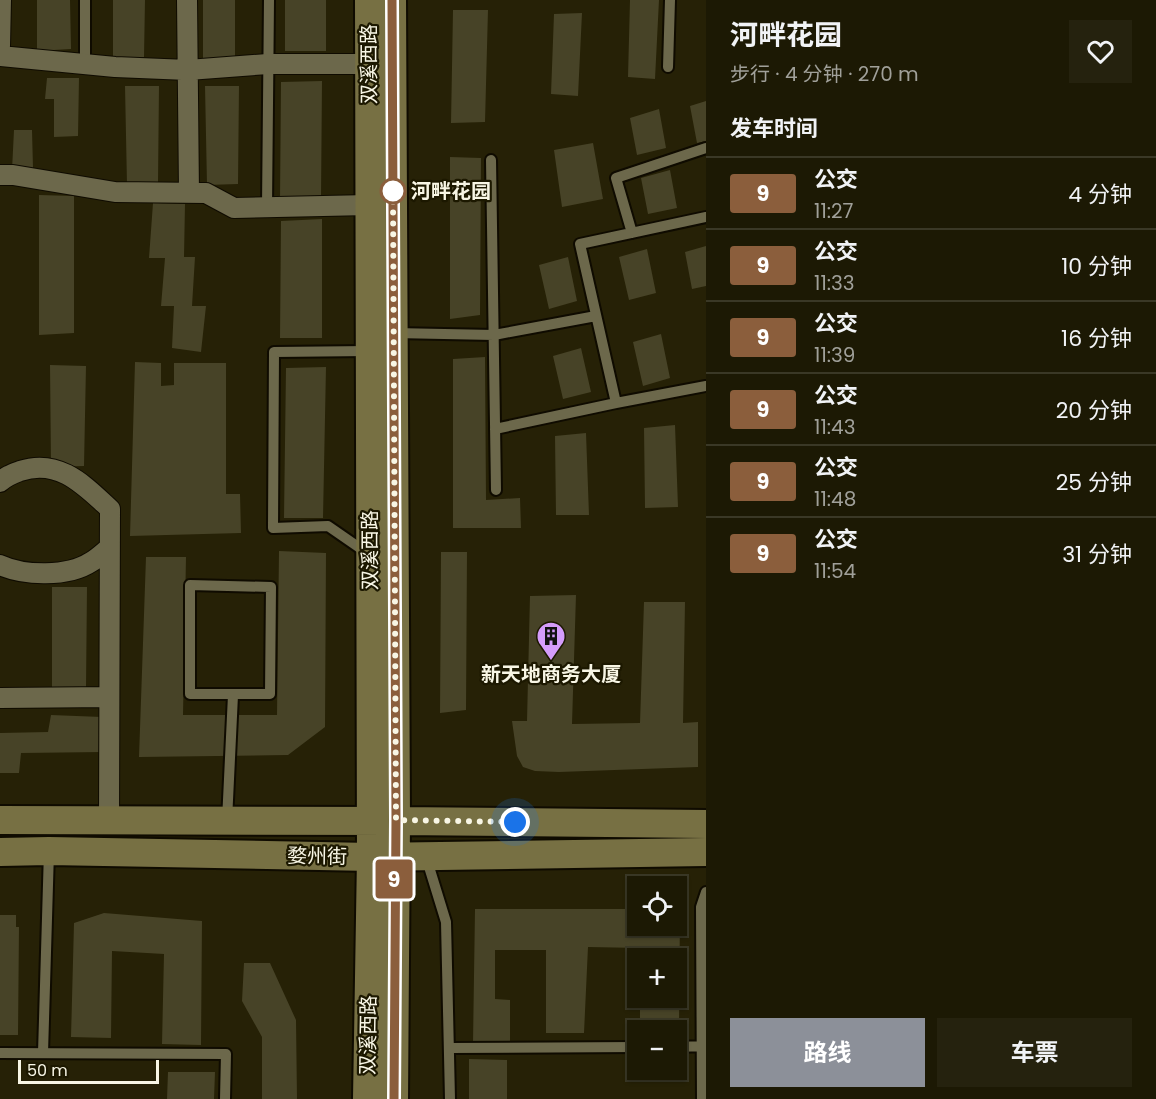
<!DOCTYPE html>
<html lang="zh">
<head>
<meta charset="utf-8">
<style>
	body { margin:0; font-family:Poppins,"Noto Sans SC",sans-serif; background:#25220e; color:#f1f3f6; height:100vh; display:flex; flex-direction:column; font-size:22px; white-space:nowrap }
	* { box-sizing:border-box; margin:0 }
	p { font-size:20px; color:#a0a09a }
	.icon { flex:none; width:33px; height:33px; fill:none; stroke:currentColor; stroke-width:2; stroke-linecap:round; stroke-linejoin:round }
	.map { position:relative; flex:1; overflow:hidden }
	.drawer { display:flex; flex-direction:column; background:#1c1904; width:450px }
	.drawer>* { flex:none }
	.badge { padding:0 12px; border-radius:4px; font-size:21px; line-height:39px }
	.buttons { position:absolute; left:627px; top:876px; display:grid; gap:12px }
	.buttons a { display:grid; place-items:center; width:60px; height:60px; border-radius:0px; background:#1c1904; box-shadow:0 2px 4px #0004,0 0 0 2px #3a3826; font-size:30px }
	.scale { position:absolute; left:18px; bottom:15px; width:141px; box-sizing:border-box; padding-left:6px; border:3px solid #f8f6e5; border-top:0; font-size:16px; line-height:21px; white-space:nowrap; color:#f8f6e5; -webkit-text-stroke:4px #1c1800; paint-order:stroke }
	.you { position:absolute; width:30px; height:30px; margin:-15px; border:4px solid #fff; border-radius:50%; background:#1a73e8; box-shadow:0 0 0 9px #1a73e833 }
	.map>.badge { position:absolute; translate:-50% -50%; box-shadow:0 0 0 3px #fff }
	h2 { padding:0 24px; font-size:22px; line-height:54px }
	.round { display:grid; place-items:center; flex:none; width:63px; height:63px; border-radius:0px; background:#25220e }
	.summary { display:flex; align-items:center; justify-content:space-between; height:102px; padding:0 24px }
	h1 { font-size:28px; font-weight:700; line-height:45px }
	.button { display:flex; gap:12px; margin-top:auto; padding:12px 24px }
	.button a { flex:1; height:69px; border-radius:0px; background:#8c9099; color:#fff; font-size:24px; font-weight:700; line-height:69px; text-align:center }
	.button a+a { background:#25220e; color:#f1f3f6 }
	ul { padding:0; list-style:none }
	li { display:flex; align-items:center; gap:18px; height:72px; padding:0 24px; border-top:2px solid #3a3826 }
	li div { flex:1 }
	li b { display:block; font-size:22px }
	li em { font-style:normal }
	li .badge { min-width:66px; font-weight:700; text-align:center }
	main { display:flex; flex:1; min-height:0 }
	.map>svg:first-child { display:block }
	.building { fill:#474327 }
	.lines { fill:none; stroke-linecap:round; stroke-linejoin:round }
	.service-casing { stroke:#0f0b00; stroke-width:14 }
	.minor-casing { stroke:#0f0b00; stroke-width:22 }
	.secondary-casing { stroke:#0f0b00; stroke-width:32 }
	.service { stroke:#6c684b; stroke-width:10 }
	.minor { stroke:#6c684b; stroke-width:20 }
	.secondary { stroke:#777043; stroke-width:28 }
	.line-casing { stroke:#fff; stroke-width:14 }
	.line { stroke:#8b5e3c; stroke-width:9 }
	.walk { stroke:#f8f6e5; stroke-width:6; stroke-dasharray:0 10.8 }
	.stop-dot { fill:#fff; stroke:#8b5e3c; stroke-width:3 }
	.labels { text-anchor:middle; stroke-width:4.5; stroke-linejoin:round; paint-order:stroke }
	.street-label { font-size:20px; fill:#f8f6e5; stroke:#1c1800 }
	.stop-label { font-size:20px; font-weight:bold; fill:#f8f6e5; stroke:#1c1800; text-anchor:start }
	.poi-label { font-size:20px; font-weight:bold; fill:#f8f6e5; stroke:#1c1800 }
</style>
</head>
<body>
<main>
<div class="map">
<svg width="706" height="1099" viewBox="0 0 706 1099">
	<rect width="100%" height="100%" fill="#262106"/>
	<path class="building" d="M37,0H70L71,49L37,51Z
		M113,0H145L144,57L113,58Z
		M203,0H235V61L203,62Z
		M285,0H326V51H285Z
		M630,0H659L655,79L628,77Z
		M453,10H488L485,122L451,123Z
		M582,13L578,96L551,94L554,14Z
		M47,78H79L78,136L54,137V99H45Z
		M322,81L321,199H280L281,82Z
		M125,86H159L158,183L127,185Z
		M205,86H239L238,184L207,185Z
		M706,101V141L697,143L690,106Z
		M659,109L666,148L637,155L630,118Z
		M14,130H32L33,168L12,170Z
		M593,143L603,199L562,207L554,150Z
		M450,157L481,158L480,315L450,319Z
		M670,170L677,208L648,214L641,178Z
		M39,195L74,196V333L39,335Z
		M153,203L185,204L184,257H195L192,306H206L201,352L172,348L174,306H161L165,258H149Z
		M322,219V338H280L281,221Z
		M706,246V286L692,289L685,252Z
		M647,249L656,293L629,300L619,257Z
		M568,257L577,301L549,309L539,265Z
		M661,334L670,378L643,386L633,342Z
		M581,348L591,392L563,399L553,356Z
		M485,357L486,500L520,498L521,528H453V359Z
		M135,362L161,363V386L174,385V363H226V494H240L241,533L130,536Z
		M50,365L86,366L84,466L51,467Z
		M326,367L323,518H284L286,368Z
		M675,425L678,507L645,508L644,428Z
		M586,433L589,515H556L555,436Z
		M279,551L326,553L325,727L288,755L139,757L146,557H186L183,715H277Z
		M441,552H467L466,710L440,713Z
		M52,587H87L86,688L52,689Z
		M576,595L572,724L640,723L644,602H685L683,723L698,722V767L559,772L535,771L523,767L517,756L512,721H527L530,596Z
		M51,715L102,717L103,752L21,753L19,773H0V733L48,732Z
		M475,909H638V926H676V909H680L679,1030H640V998H676V958H641V948L588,947L584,1033H546V950H495V999L510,1000V1044L473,1043Z
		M104,913L202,921L201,1045L162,1044L164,954L112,951L111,1038L71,1037L74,923Z
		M0,915H16V927H19L18,1035H0Z
		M244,963H270L296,1020L297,1099H262V1037L242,1001Z
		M469,1059L507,1060V1099H469Z
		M168,1072H215L214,1099H167Z"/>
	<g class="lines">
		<g class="service-casing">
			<path id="service" d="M85,64V0
				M668,67L670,0
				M491,160L496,490
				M267,207L269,0
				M632,233L616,178L706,148
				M394,333L494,335L596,316
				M616,403L580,244L706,217
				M495,429L616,403L706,386
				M367,553L328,526L273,528L274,352L369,351
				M190,585L271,587L270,694H190Z
				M227,821L233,695
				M426,857L446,922L450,1099
				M676,1047L706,1046
				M449,1048L638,1047
				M0,1053L226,1054L225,1099
				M43,1053L49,851
				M702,1099L701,907L706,892"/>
		</g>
		<g class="minor-casing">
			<path id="minor" d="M187,0L189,193
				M0,46L1,0
				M0,56L115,67L188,70L268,64H369
				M0,175H13L115,192L206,193L234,208L369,205
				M0,482C6,476 12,474 20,471C59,458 84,485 110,509L109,820
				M0,565C24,576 68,577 91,562C98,558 103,553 109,548
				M0,698L109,697"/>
		</g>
		<g class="secondary-casing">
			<path id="secondary" d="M392,0L396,821L394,1099
				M0,820L396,821L706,824
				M0,852L49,851L371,857L706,852
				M367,1099L371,857L369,0"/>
		</g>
		<use href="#service" class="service"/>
		<use href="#minor" class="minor"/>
		<use href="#secondary" class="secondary"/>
	</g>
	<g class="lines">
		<g class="line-casing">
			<path id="line" d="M392,0L396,820L394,1099"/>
		</g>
		<use href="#line" class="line"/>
		<path class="walk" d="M393,191L396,820L515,822"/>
	</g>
	<defs>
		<g id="building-pin" transform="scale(1.5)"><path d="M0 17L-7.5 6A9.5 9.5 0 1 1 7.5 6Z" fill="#d49cfb" stroke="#1c1800"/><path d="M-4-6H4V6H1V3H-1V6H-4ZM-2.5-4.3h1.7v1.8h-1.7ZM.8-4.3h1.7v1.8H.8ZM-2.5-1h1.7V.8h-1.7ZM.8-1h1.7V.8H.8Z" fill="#111"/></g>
	</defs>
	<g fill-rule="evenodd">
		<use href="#building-pin" x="551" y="636"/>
	</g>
	<circle class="stop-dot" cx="393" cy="191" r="12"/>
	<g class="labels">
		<g class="street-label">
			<text transform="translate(369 64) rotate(-90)" y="7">双溪西路</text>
			<text transform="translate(370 550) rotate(-90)" y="7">双溪西路</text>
			<text transform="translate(317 856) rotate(1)" y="7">婺州街</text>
			<text transform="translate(368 1035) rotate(-89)" y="7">双溪西路</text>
		</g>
		<g class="stop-label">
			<text x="411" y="198">河畔花园</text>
		</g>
		<g class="poi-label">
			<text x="551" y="681">新天地商务大厦</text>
		</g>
	</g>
</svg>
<div class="buttons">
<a><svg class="icon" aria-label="locate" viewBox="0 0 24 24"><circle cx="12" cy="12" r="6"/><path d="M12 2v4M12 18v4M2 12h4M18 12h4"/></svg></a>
<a>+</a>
<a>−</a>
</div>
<div class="scale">50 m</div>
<div class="you" style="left:515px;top:822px"></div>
<b class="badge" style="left:394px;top:879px;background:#8b5e3c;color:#fff">9</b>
</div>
<section class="drawer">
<div class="summary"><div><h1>河畔花园</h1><p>步行 · 4 分钟 · 270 m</p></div><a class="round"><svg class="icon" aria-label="heart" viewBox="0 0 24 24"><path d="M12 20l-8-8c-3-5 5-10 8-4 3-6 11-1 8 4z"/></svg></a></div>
<h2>发车时间</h2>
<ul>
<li><span class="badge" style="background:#8b5e3c;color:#fff">9</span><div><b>公交</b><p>11:27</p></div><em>4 分钟</em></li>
<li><span class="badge" style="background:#8b5e3c;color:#fff">9</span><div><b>公交</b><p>11:33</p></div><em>10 分钟</em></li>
<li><span class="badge" style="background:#8b5e3c;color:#fff">9</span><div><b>公交</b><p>11:39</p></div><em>16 分钟</em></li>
<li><span class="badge" style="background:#8b5e3c;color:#fff">9</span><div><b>公交</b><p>11:43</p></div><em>20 分钟</em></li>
<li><span class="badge" style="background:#8b5e3c;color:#fff">9</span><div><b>公交</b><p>11:48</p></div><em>25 分钟</em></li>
<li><span class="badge" style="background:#8b5e3c;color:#fff">9</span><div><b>公交</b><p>11:54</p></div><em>31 分钟</em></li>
</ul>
<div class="button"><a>路线</a><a>车票</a></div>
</section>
</main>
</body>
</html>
